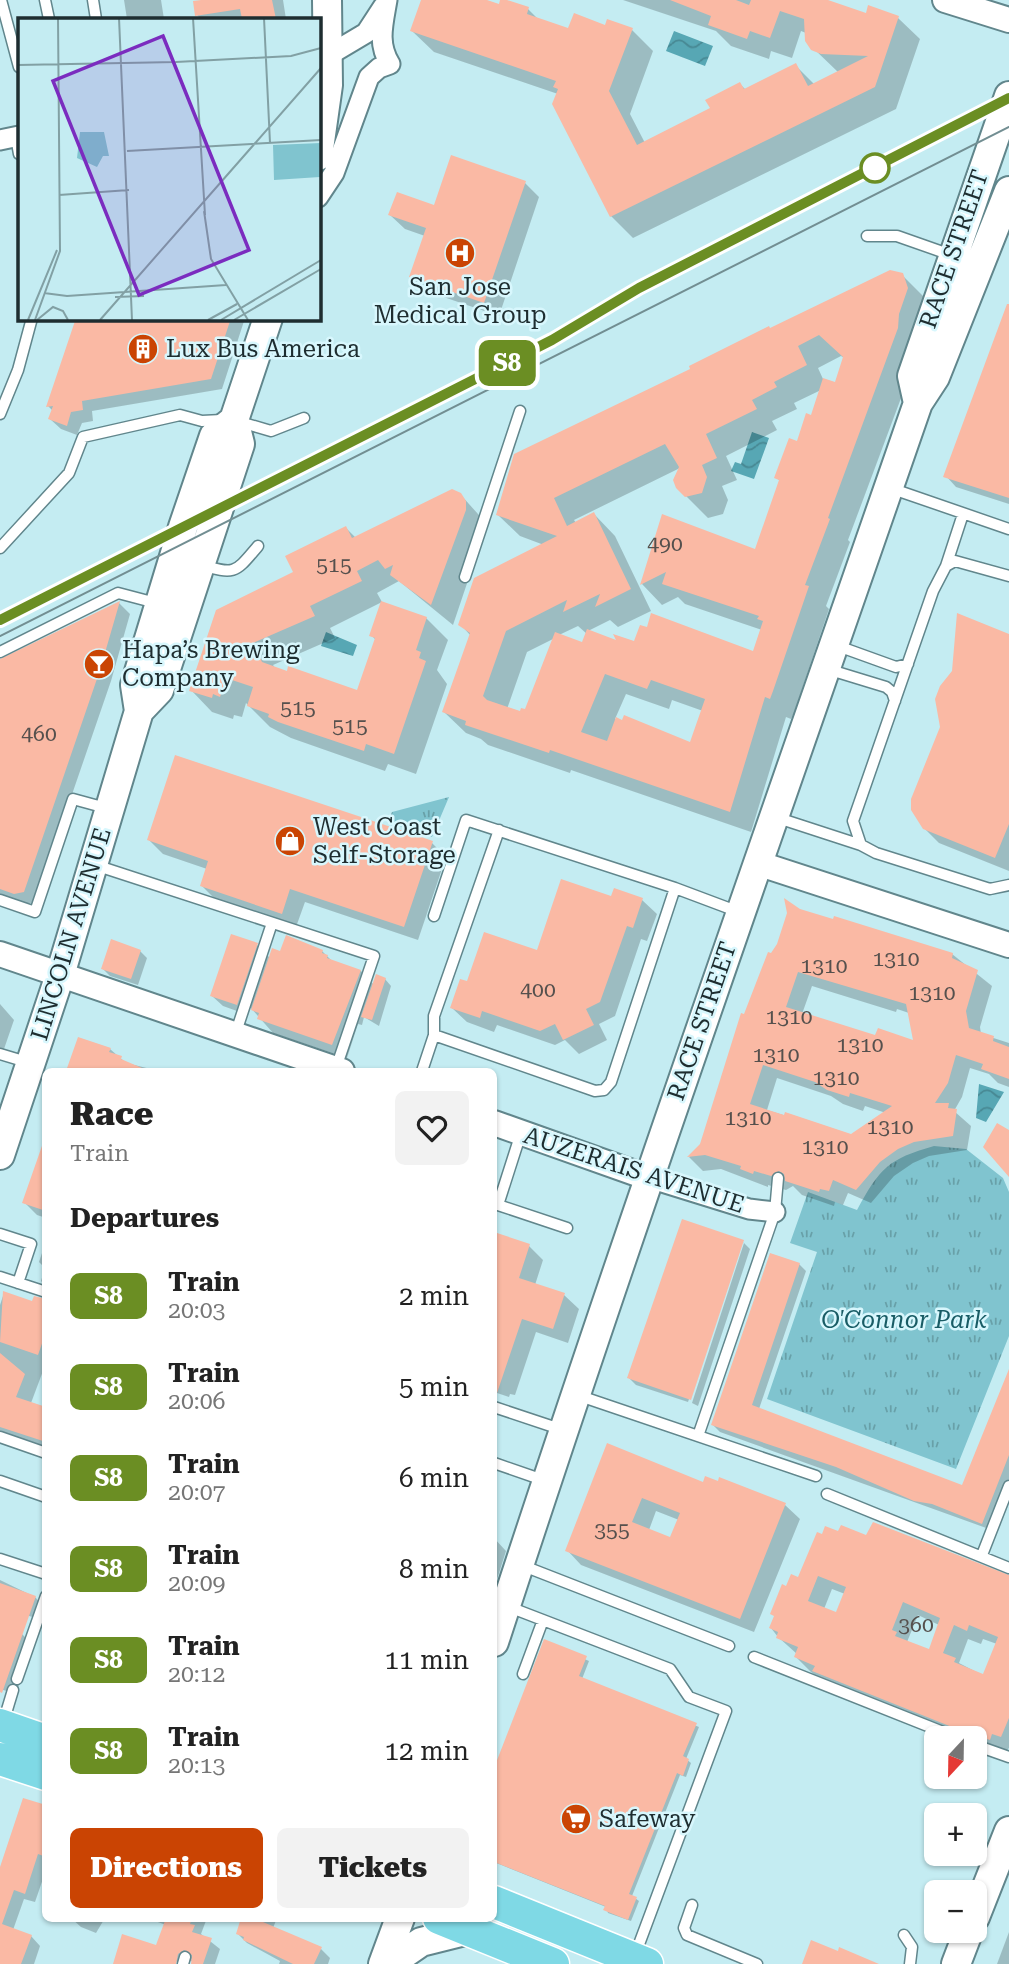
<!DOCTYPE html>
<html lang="en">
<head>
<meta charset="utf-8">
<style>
	body { margin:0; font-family:"Roboto Serif",serif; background:#f2f2f2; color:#222; height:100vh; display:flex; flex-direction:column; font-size:26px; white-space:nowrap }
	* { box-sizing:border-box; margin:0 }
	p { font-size:23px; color:#767676 }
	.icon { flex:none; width:38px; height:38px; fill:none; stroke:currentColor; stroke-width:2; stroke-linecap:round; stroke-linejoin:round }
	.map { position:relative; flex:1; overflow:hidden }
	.details { position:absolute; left:42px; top:1068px; width:455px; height:854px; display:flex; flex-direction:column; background:#fff; border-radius:10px; box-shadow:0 2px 5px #0004 }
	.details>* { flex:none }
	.badge { padding:0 14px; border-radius:10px; font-size:24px; line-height:46px }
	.needle { width:46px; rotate:202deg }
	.fabs { position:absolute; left:924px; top:1726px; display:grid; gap:14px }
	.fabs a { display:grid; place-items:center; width:63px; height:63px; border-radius:10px; background:#fff; box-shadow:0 2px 5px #0004; font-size:35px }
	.map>.badge { position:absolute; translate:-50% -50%; box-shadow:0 0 0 4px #fff }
	h2 { padding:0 28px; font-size:26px; line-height:63px }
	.round { display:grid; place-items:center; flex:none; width:74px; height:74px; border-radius:10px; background:#f2f2f2 }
	.summary { display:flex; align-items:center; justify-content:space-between; height:119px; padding:0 28px }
	h1 { font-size:33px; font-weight:800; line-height:52px }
	.action { display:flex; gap:14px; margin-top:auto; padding:14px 28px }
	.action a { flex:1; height:80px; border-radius:10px; background:#ca4403; color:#fff; font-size:28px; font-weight:800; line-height:80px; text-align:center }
	.action a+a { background:#f2f2f2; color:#222 }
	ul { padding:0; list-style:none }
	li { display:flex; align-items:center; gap:21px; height:91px; padding:0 28px }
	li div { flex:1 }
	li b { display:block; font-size:26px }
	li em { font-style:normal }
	li .badge { min-width:77px; font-weight:700; text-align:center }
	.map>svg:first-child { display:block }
	.park { fill:url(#park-tufts) }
	.water { fill:url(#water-waves) }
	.shadow { fill:#0003; fill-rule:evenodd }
	.building { fill:#fab9a4; fill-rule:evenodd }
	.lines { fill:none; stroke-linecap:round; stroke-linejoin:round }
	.service-casing { stroke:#61868c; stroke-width:13 }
	.minor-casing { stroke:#61868c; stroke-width:23 }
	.tertiary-casing { stroke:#61868c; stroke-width:28 }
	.secondary-casing { stroke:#61868c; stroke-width:32 }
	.primary-casing { stroke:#fff; stroke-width:35 }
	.service { stroke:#fff; stroke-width:10 }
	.minor { stroke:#fff; stroke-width:19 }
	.tertiary { stroke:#fff; stroke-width:24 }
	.secondary { stroke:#fff; stroke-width:28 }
	.primary { stroke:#7fd9e5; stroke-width:32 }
	.tram { stroke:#728e92; stroke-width:2 }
	.rail-casing { stroke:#728e92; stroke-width:8 }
	.rail { stroke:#d8f7fd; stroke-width:5; stroke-dasharray:16; stroke-linecap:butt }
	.line-casing { stroke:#fff; stroke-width:16 }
	.line { stroke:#6b8e23; stroke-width:10 }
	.stop-dot { fill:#fff; stroke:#6b8e23; stroke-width:3.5 }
	.labels { text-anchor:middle; stroke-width:5; stroke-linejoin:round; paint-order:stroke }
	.number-label { font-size:21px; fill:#55504d }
	.street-label { font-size:24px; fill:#1e2d30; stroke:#d8f7fd }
	.poi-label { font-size:24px; fill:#1e2d30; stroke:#d8f7fd; text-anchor:start }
	.park-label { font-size:24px; font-style:italic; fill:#185c65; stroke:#d8f7fd }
	.inset-road { fill:none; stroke:#82a0a4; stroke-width:2 }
	.view { fill:#7b2cbf; fill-opacity:0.15; stroke:#7b2cbf; stroke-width:3.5 }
	.inset-edge { fill:none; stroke:#1e2d30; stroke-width:3.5 }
</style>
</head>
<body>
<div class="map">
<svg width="1009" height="1964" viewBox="0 0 1009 1964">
	<defs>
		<pattern id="park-tufts" width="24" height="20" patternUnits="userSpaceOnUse" patternTransform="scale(1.75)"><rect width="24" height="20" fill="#80c4cf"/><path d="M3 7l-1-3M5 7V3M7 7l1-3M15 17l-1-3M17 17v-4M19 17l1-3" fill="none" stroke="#68a0a8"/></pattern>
		<pattern id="water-waves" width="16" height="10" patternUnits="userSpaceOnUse" patternTransform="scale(1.75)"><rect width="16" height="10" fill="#57a7b4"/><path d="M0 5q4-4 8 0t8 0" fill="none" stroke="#478893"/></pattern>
	</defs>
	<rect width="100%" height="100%" fill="#c4ecf2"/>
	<path class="park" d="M449,797L432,837L388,822L392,812Z
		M934,1146L966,1149L1003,1178L1009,1192V1336L956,1469L767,1399L817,1252L790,1243L808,1192L857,1210C880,1168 888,1159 934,1146Z"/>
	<path class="water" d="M674,31L713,46L705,66L666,51Z
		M752,432L769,438L754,479L731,471L735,462L741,464Z
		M326,632L357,645L353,656L321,646Z
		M979,1084L1004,1092L986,1122L976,1118Z"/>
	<path class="shadow" d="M124,0H161L164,19H127Z
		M211,0H283L286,19H201L197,15Z
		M422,0H482L500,6L502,0L528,9L539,20L569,30L606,27L632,30L653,51L630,114L645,143L712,109L740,84L746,90L796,66L815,85L839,73L813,48L806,33L801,31L792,58L771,51L769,59L731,46L716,31L623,0H822L867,15L898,18L920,39L896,109L633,238L611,216L558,94L434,52L412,31Z
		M525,183L539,197L499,316L426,291L411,277L425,236L405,229L390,215L435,207Z
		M902,275L923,296L929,311L919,350L848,540L850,542L826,606L829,609L794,713L791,719L786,717L751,832L571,770L570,773L488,745L481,739L466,733L444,712L471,636L460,624L544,545L520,536L498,515L770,330ZM841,356L844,358L836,384L823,379L818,368ZM821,390L812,417L776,477L780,481L756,552L663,516L642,584L662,605L678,597L685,604L762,630L754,653L620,643L588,631L610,620L618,627L651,611L615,536L594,514L576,523L574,520L680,468L677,487L708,518L723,514L728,500L722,486L737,480L726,456L777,430L772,421L797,409L794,403ZM578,626L587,634L583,644L559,635ZM555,638L526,711L521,714L507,709L527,652ZM626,694L669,709L672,700L703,711L692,744L625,717L623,722L615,719Z
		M1009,304V504L956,487L946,476Z
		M78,318H245L222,389L92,411L93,421L82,423L77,435L61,429L50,419L53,411L48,406Z
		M460,494L487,524L453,625L399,581L377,593L382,602L330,628L335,638L273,665L275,668L358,693L376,640L371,635L426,618L448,640L437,670L447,684L416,774L388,764L385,771L291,738L270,727L246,703L242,717L234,715L233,719L212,712L191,690L295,573L346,528L356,538Z
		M119,603L130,614L111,681L35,902L26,904L0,895V660Z
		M1009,636V871L939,843L924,828Z
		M149,840L432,843L446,857L418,940L305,902L296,927L216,900L202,886L207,869L163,854Z
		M612,898L642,900L657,914L647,941L641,939L615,1016L599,1024L607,1040L579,1054L565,1040L555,1045L497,1025L494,1032L467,1022L452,1008L468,984L538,952Z
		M799,910L952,954L992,986L980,1027L981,1034L1009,1043V1087L998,1083L989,1074L970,1068L962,1097L954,1111L971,1126L967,1150L929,1156L913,1163L894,1176L871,1203L848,1193L843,1205L835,1202L834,1206L802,1195L793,1186L786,1190L768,1185V1187L721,1169L703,1171L689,1157L702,1145L745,1016L772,955ZM812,986L896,1012L897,1009L909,1013L915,1042L876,1037L802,1014ZM777,1078L831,1096L843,1104L863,1111L865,1106L886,1113L851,1136L767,1110Z
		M257,945L270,958L281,953L322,951L333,962L361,971L374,985L385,979L391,986L379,1026L364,1017L362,1025L358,1024L347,1058L273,1033L250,1007L248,1015L223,1006L212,996Z
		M140,951L147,958L138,985L110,976L103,969Z
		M0,1004L14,1020L4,1049L0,1048Z
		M110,1049L126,1063L159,1071H68Z
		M46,1142V1218L37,1215L24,1202Z
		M683,1221L744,1243H741L688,1402L636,1385L629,1378Z
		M494,1234L529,1246L543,1260L535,1285L564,1295L579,1309L568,1343L536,1332L515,1395L510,1394L509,1397L494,1392Z
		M744,1243L750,1249L698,1406L692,1403Z
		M43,1250L46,1251V1286L41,1281L45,1268L39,1262Z
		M799,1264L806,1271L759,1409L963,1488L1009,1374V1479L989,1529L720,1432L713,1425Z
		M4,1293L34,1303L46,1301V1372L43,1371L31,1403L46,1408V1449L0,1434V1305Z
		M608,1445L704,1484L785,1505L800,1519L754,1632L581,1565L567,1550ZM656,1511L679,1520L671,1539L649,1530Z
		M839,1533L866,1538L1009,1577V1748L1004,1753L975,1744V1738H960L829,1685L811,1672L796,1657L797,1654L778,1637L771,1628L787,1588L799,1579L823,1536ZM832,1589L845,1594L837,1615L824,1609ZM918,1615L939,1625L930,1651L907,1642ZM968,1639L981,1644L983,1639L997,1644L984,1676L959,1663Z
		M494,1538L506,1551L494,1589Z
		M0,1580L35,1597L45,1608L41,1620L0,1606Z
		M0,1627L22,1634L33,1645L16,1694L0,1689Z
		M545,1642L589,1661L582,1679L699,1727L686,1759L691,1763L686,1777L680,1775L632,1896L639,1901L631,1921L608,1913L606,1907L494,1862V1773Z
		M46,1807V1870L35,1902L24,1899L13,1930L31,1936L40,1946L34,1964H0V1870Z
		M71,1918H105L96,1933L81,1927Z
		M147,1918H207L201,1934L220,1949L215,1964H192L193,1961L114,1964L157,1947L166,1925Z
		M242,1918H277L273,1928L321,1949L330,1958L328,1964H279L280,1961L247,1943L238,1934Z
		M1009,1932V1964H997Z"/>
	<path class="building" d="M201,0H272L276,19H242L240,9L195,16L193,1Z
		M421,0H487L499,4L500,0H507L529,7L527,14L568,28L574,13L605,25L607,19L633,28L609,91L637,145L710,108L705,100L740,82L744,89L796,63L808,86L868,56L821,54L811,50L805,41L804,19L780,11L770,38L750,31L747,39L708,25L711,16L670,0H736L749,5L751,0H828L866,13L868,5L899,16L875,87L610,217L552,104L558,89L553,87L556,81L410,31Z
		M451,155L526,181L484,303L409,277L426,228L388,215L397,192L434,205Z
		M890,270L903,273L908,288L899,314L898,328L828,518L830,519L805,585L809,586L773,691L770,699L765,697L730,812L550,750L549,753L465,725L466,721L442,712L470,633L458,625L474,578L557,536L496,515L514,454L690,369L689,366L769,326L770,328ZM819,335L843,357L835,382L823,378L811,415L806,413L797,441L789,438L774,478L779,480L755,549L662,514L640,585L666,572L662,584L759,616L757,619L763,621L753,651L651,613L647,627L640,625L634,641L613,634L616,640L587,629L582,642L555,632L525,709L521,708L520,711L487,700L483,696L506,631L567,600L563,612L600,594L595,607L631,589L594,512L567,526L554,498L665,444L679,467L673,480L676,488L685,497L702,493L707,477L702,465L717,458L706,434L757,409L752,400L777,387L774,382L807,365L798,346ZM605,674L647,689L651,680L705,699L690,742L624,715L622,720L616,717L607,741L581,732Z
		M1007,304H1009V498L943,477Z
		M76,318H231L211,379L82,401L83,410L71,412L67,426L48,419L53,406L46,407Z
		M452,489L461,493L466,501V510L431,605L390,575L393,565L385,569L378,560L357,571L362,581L310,606L315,616L253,643L262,662L287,671L288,666L357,690L375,638L369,636L381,601L427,617L416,650L421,652L419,658L426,661L394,754L366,744L364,751L278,722L268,717L269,714L247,706L253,687L226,678L220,697L213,694L212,698L189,691L216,610L293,572L285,556L346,526L352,538Z
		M120,601L100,670L24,892L14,894L0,889V659Z
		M957,613L1009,634V824L995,858L923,829L911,810V799L940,727L935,699L940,686L952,671Z
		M175,755L433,841L404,927L290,889L282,914L200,886L208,861L147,840Z
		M561,879L611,896L614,888L643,898L633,928L627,926L600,1002L586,1009L594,1025L563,1040L555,1024L540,1031L482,1011L480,1018L450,1008L460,979L467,981L484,932L537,950Z
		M784,898L800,909L833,919L834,916L953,953L952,958L978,970L966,1011L969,1028L994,1036L993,1041L1009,1047V1079L981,1069L983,1064L956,1055L948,1083L935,1103H949L948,1108L957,1109L953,1136L914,1142L898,1149L880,1162L856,1190L833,1180L829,1191L820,1189L819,1192L785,1181L784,1174L779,1171L771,1176L754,1171L753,1174L740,1169L741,1166L705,1155L687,1157L700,1144L741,1013L744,1014L768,952L771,953L777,944L787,913ZM798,972L906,1004L913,1040L878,1028L875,1035L786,1007ZM763,1065L815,1082L827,1090L849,1097L850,1093L892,1106L851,1134L785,1112L784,1115L750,1104Z
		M231,934L258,943L237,1005L210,996Z
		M286,935L323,950L322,953L328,955L327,958L361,970L332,1045L257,1019L259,1013L251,1010L272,948L280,951Z
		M111,939L141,950L131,979L101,969Z
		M376,974L386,978L372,1020L361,1017Z
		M78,1037L111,1048L109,1052L122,1056L121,1059L149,1071H66Z
		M997,1123L1009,1130V1177L983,1147Z
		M43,1143H46V1211L22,1203Z
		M682,1219L744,1240L691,1400L627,1378Z
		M494,1232L530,1244L519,1278L565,1293L553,1329L522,1319L496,1396L494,1395Z
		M770,1253L800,1263L752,1405L962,1485L1009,1369V1455L982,1524L932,1504L914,1501L836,1467L711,1425Z
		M3,1291L32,1301L34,1296L46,1299V1332L38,1355L0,1342Z
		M0,1353L25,1374L16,1397L46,1407V1442L0,1427Z
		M607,1443L703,1482L705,1476L718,1481L719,1477L786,1503L740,1619L565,1551ZM642,1498L680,1513L670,1537L632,1522Z
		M873,1522L1009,1575V1718L1001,1737L992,1734L990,1740L962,1731L812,1671L815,1666L794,1657L798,1647L776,1638L778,1632L769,1628L774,1616L770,1614L782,1584L786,1586L791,1574L798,1577L817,1532L822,1534L825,1526L838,1531L841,1525L866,1535ZM818,1576L846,1587L836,1612L808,1601ZM903,1602L940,1618L929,1649L895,1636L897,1632L892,1630ZM954,1625L967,1631L969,1625L998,1637L983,1674L954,1662L956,1658L943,1653Z
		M0,1583L36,1596L2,1693L0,1692Z
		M544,1639L587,1656L579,1676L697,1723L683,1756L689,1759L683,1776L677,1773L629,1894L637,1897L628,1920L603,1910L605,1906L494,1862V1768Z
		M23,1798L46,1805V1857L38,1854L25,1894L14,1890L2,1924L32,1935L21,1964H0V1867Z
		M166,1918H192L190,1924L195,1925L192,1932L212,1938L203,1964H191L192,1955L184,1950L178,1954L176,1964H113L122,1934L156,1945Z
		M241,1918H264L263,1922L322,1947L314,1964H293L243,1940L244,1937L236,1934Z
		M811,1940L838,1951L839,1947L879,1964H802Z"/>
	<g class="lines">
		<g class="service-casing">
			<path id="service" d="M1,0L19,67
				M45,0L49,19
				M93,0L96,19
				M16,137L19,154
				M867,236H897L951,255
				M0,414L18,370L32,318
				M240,422L271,431L304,418
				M890,488L1009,529
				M0,548L69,473L83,437L180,415L202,421L222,420
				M201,565C236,575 235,573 258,546
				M946,566L963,514
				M1009,576L955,561L946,566L933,591L853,821L861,845L876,853L990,889L1009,885
				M465,577L520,411
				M835,645L896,667L908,664
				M0,652L118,593L156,603
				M827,669L886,687L892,692L895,701
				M775,817L861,845
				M95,865L374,956L336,1068
				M0,900L35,912L73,799L106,808
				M434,916L466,820L675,888
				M235,1035L272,923
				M434,1035V1016L499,830
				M0,1054L30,1063
				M422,1071L434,1035L595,1091L604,1090L611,1082L675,888L739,912
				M494,1203L498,1205L521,1133
				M498,1205L567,1228
				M0,1234L31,1244L18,1283
				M0,1277L46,1292
				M580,1396L816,1476
				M494,1407L563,1430
				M698,1436L775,1212L778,1178
				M0,1437L46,1453
				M494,1463L546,1481
				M0,1481L46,1497
				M827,1494L1009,1568
				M982,1555L1009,1486
				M0,1559L46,1574
				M521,1565L729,1646
				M509,1607L670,1669L689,1697L726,1711L635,1955
				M754,1657L958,1738
				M523,1674L543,1620
				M17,1679L46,1596
				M3,1723L13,1690
				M975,1745L1009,1757
				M692,1905L684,1928L687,1935L757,1964
				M904,1935L912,1947L910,1964
				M183,1964L185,1957"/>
		</g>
		<g class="minor-casing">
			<path id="minor" d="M329,55L366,33L383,7
				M0,140L19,136
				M318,197L334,173L369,77L379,68L390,64C377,43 383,24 387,0
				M649,1178L749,1209L775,1212"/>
		</g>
		<g class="tertiary-casing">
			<path id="tertiary" d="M945,0L1009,20
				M757,863L1009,945
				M0,954L342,1071
				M494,1123L649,1178"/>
		</g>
		<g class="secondary-casing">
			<path id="secondary" d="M318,156L328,85L327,0
				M918,403L912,376L1009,96
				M139,711L159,690L240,444L234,420
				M0,1155L60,975L139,711L135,685L183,527L214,436L234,420L268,318
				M494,1642C629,1227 775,816 918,403L935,377L1009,191
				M975,1917L1009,1831
				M383,1964L400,1918
				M389,1964L421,1942L469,1930
				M956,1964L969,1930"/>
		</g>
		<g class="primary-casing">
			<path id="primary" d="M0,1725L46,1741
				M0,1759L46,1774
				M494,1902L647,1964
				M439,1918L553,1964"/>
		</g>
		<use href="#service" class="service"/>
		<use href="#minor" class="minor"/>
		<use href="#tertiary" class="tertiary"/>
		<use href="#secondary" class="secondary"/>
		<use href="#primary" class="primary"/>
		<path class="tram" d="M0,636L1009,127"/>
		<g class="rail-casing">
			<path id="rail" d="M0,620L552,340L639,288L1009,99"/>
		</g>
		<use href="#rail" class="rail"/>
	</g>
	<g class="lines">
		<g class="line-casing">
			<path id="line" d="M0,620L552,340L639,288L1009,98"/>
		</g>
		<use href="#line" class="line"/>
	</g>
	<defs>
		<g id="hospital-disc" transform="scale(1.575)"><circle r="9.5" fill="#ca4403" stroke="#d8f7fd"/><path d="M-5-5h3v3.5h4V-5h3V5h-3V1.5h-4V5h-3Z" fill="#fff"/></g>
		<g id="building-disc" transform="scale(1.575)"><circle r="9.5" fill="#ca4403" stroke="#d8f7fd"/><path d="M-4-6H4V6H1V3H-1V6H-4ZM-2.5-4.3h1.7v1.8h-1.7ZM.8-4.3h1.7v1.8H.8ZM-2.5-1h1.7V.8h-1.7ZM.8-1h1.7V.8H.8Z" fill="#fff"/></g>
		<g id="bar-disc" transform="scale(1.575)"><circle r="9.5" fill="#ca4403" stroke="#d8f7fd"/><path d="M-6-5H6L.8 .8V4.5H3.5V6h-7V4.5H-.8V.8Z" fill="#fff"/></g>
		<g id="shop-disc" transform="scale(1.575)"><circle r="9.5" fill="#ca4403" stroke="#d8f7fd"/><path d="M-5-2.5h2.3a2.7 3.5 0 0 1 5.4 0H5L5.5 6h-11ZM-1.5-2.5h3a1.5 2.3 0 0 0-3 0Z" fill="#fff"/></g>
		<g id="supermarket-disc" transform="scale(1.575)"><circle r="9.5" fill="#ca4403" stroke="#d8f7fd"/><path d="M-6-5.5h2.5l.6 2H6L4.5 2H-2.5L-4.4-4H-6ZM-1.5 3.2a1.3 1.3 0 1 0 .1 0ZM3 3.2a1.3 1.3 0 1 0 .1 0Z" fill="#fff"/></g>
	</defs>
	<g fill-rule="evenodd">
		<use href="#hospital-disc" x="460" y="253"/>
		<use href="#building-disc" x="143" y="349"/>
		<use href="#bar-disc" x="99" y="664"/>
		<use href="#shop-disc" x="290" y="841"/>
		<use href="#supermarket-disc" x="576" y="1819"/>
	</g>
	<circle class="stop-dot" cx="875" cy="168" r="14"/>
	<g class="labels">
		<g class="number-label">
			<text x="665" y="551">490</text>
			<text x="334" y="572">515</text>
			<text x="298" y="715">515</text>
			<text x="350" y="733">515</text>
			<text x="39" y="741">460</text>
			<text x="896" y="966">1310</text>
			<text x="824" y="973">1310</text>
			<text x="538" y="997">400</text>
			<text x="932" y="1000">1310</text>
			<text x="789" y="1024">1310</text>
			<text x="860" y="1052">1310</text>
			<text x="776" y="1062">1310</text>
			<text x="836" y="1085">1310</text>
			<text x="748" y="1125">1310</text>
			<text x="890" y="1134">1310</text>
			<text x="825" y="1154">1310</text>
			<text x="612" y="1537">355</text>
			<text x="916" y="1632">360</text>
		</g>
		<g class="street-label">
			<text transform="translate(954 249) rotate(-71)" y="8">RACE STREET</text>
			<text transform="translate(71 934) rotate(-73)" y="8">LINCOLN AVENUE</text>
			<text transform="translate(702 1021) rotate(-71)" y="8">RACE STREET</text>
			<text transform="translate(634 1170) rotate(18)" y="8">AUZERAIS AVENUE</text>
		</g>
		<g class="poi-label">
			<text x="460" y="295" text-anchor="middle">San Jose<tspan x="460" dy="28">Medical Group</tspan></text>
			<text x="166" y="357">Lux Bus America</text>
			<text x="122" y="658">Hapa’s Brewing<tspan x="122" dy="28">Company</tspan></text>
			<text x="313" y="835">West Coast<tspan x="313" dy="28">Self-Storage</tspan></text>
			<text x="599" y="1827">Safeway</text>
		</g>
		<g class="park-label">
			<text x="904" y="1328">O'Connor Park</text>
		</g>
	</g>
	<g transform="translate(18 18)">
		<rect width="303" height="303" fill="#c4ecf2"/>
		<path d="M62,114H86L91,138H85L79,149L59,140ZM303,125L302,159L256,162L255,127Z" fill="#80c4cf"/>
		<path d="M294,128L296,156L261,158L259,130Z" fill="#80c4cf"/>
		<path class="inset-road" d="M101,0L114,302M175,0L187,197M246,0L252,125M0,47L158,44L273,38L303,30M109,133L303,122M41,177L111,172M186,193L193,241L230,302M26,275L49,278L208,267M97,279L126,278M10,302L39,232M17,302L42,233L40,0M19,302L35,289L45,293L50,302M82,302L303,50M190,302L219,286M203,302L303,242M216,302L303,251"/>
		<path class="view" d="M145,18L231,232L121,277L35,63Z"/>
		<rect width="303" height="303" class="inset-edge"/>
	</g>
</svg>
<div class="fabs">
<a><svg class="needle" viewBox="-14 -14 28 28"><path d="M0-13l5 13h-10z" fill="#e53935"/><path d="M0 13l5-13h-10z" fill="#767676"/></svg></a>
<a>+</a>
<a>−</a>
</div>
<b class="badge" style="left:507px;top:363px;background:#6b8e23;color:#fff">S8</b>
<section class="details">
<div class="summary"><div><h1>Race</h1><p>Train</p></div><a class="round"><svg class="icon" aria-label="heart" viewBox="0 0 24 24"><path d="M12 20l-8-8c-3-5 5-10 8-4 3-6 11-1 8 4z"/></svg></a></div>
<h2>Departures</h2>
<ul>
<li><span class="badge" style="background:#6b8e23;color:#fff">S8</span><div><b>Train</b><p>20:03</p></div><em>2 min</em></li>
<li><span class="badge" style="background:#6b8e23;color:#fff">S8</span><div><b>Train</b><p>20:06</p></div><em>5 min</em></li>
<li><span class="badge" style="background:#6b8e23;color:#fff">S8</span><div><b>Train</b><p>20:07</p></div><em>6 min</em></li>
<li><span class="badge" style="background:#6b8e23;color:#fff">S8</span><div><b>Train</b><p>20:09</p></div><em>8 min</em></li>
<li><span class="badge" style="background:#6b8e23;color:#fff">S8</span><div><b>Train</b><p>20:12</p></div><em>11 min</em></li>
<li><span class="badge" style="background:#6b8e23;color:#fff">S8</span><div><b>Train</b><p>20:13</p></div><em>12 min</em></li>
</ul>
<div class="action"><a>Directions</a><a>Tickets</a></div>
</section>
</div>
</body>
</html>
